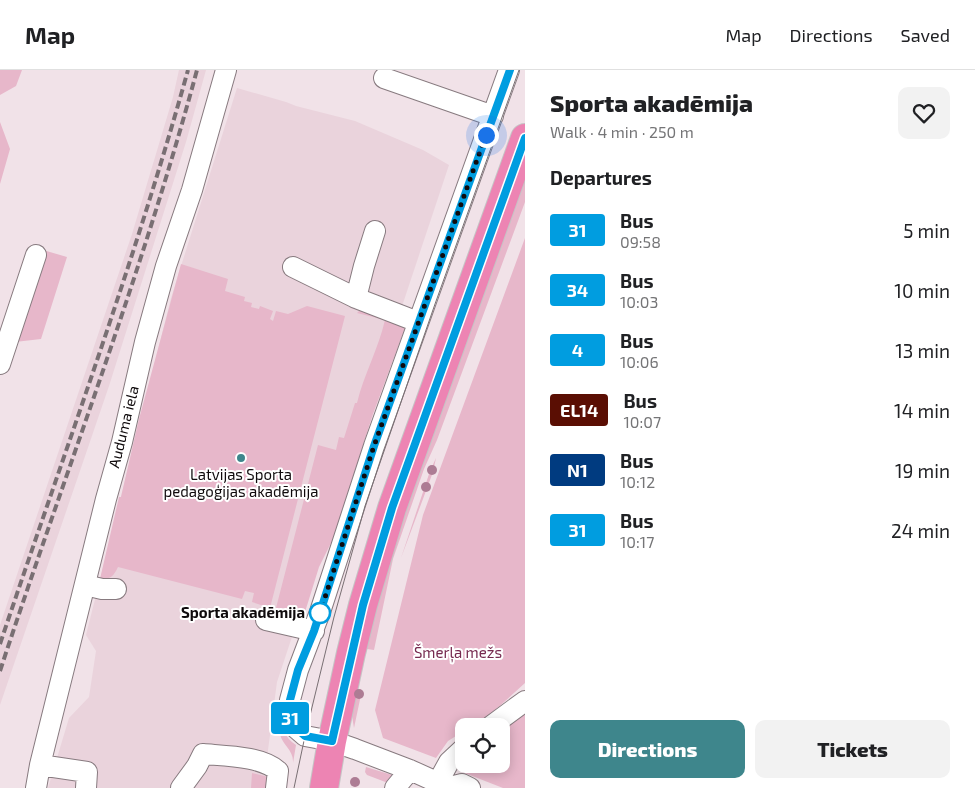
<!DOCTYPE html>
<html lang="en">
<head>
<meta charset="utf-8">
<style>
	body { margin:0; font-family:"Exo 2",sans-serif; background:#f2f2f2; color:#202124; height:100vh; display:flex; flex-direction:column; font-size:19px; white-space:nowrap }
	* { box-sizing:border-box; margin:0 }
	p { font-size:16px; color:#757577 }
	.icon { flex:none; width:28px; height:28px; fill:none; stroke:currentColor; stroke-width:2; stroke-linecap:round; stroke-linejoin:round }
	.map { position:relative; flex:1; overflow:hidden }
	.side { display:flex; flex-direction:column; background:#fff; width:450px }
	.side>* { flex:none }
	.badge { padding:0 10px; border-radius:4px; font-size:18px; line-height:32px }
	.controls { position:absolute; left:455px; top:648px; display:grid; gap:10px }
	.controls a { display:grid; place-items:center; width:55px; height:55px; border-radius:10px; background:#fff; box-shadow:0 2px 12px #0003; font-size:25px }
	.you { position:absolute; width:25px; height:25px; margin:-12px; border:4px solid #fff; border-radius:50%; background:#1a73e8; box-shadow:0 0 0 8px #1a73e833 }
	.map>.badge { position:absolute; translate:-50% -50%; box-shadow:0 0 0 2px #fff }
	h2 { padding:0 25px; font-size:19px; line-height:45px }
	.round { display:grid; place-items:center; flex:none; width:52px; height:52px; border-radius:10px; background:#f2f2f2 }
	.headline { display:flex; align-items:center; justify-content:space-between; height:85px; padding:0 25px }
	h1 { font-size:24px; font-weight:800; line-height:38px }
	.primary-button { display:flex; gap:10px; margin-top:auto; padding:10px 25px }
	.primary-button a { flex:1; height:58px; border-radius:10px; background:#3e868c; color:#fff; font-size:20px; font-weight:800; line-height:58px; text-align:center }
	.primary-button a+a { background:#f2f2f2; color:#202124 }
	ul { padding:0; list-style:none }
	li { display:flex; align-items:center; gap:15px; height:60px; padding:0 25px }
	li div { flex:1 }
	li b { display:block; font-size:19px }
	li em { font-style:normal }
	li .badge { min-width:55px; font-weight:700; text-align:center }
	header { display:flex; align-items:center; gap:30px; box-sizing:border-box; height:70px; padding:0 25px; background:#fff; border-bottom:1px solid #e0e0e0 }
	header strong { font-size:24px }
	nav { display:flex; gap:28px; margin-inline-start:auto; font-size:18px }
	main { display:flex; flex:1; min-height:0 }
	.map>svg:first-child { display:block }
	.built { fill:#ead3dc }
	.green { fill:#e7b7ca }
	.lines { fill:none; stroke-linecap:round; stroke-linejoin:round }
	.minor-casing { stroke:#877a7f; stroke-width:22 }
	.highway-casing { stroke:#c5c4c5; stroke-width:30 }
	.minor { stroke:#fff; stroke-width:20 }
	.highway { stroke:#ed84b3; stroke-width:28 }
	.tram { stroke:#796f73; stroke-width:1 }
	.rail { stroke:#796f73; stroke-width:4; stroke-dasharray:8 4; stroke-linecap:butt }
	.tree { fill:#ad7c94 }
	.line-casing { stroke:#fff; stroke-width:11 }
	.line { stroke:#009de0; stroke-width:8 }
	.walk { stroke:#0f0a0c; stroke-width:5; stroke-dasharray:0 9 }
	.poi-dot { fill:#3e868c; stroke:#fff; stroke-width:2 }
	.stop-dot { fill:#fff; stroke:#009de0; stroke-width:2.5 }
	.labels { text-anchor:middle; stroke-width:4; stroke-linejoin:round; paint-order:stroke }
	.street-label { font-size:15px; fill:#0f0a0c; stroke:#fff }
	.poi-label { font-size:15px; fill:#0f0a0c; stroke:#fff }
	.stop-label { font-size:15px; font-weight:bold; fill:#0f0a0c; stroke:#fff; text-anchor:end }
	.park-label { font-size:15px; fill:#76294f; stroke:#fff }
</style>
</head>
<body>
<header>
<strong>Map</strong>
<nav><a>Map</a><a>Directions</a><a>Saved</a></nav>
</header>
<main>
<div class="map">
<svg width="525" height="718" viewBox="0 0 525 718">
	<rect width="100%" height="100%" fill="#f1e2e8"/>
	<path class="built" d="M179,0H206L186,72L109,316L0,635V555L132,164L173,27Z
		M237,18L286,32L296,36L355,51L423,80L449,95L277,612L263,718H48L69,648L89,627L96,581L86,565L171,228Z"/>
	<path class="green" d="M0,0H22L16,16L0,25Z
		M0,52L10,79L0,114Z
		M525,108V132L437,370L424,399L393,489L374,580L367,579L388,488Z
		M525,168V613C511,625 482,656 464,656V661L448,671L436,688L383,668L375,640L423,445Z
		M43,180L67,187L41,269L15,272Z
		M181,194L228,209L225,221L245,227L244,231L252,233L251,237L259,239L260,236L273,241L270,249L273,251L276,241L288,244L307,236L345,246L270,538L252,532L254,523L245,521L242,529L118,497C113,507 111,509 100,509L119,427H121L139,349Z
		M360,240L398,247L405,258L373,344L333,469L319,497L305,542L276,538L318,375L336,380L339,367L344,368L355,333H357C364,304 378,280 385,250L357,243Z
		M436,388L433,402L401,488L430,401Z
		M362,620L354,658L352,646L356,625Z
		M525,642V718H503L462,702L456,696L464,690V694H501V660Z
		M281,644C282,658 284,667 296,675L293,693C294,680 282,675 280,664C278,657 280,650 281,644Z
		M366,697L392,705L394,707L388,713L367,705L365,702Z
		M252,703L269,707L270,718H251Z"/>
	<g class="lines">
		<g class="minor-casing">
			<path id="minor" d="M384,8L493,46
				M293,197L356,228L418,252
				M356,228L364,196L375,161
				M0,294L36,185
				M85,515L102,519H116
				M266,550L314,561
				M491,656L525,631
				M40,695L87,702L86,718
				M438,712L449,692L464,678
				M450,717L462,714L470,718
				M36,718L40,695L106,429L122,372L145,272L166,196L192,120L226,0
				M181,718L197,696L203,684C225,686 262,686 278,701L276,718
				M395,718L410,700
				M450,718L410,700L355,679L332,671L305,666L290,653V630L298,600L320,542L374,376L509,0"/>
		</g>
		<g class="highway-casing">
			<path id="highway" d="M324,718L332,671L351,583L363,535L392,438L525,68"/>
		</g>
		<use href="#minor" class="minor"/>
		<use href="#highway" class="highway"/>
		<path class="tram" d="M294,718L305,666L334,547L365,436L435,234L519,0"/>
		<path class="rail" d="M0,574C64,383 134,194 188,0
			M0,601C66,400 142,204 197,0"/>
	</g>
	<g class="tree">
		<circle cx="432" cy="400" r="5"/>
		<circle cx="426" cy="417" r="5"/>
		<circle cx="359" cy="624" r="5"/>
		<circle cx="355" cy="712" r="5"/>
	</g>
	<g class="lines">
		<g class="line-casing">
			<path id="line" d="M510,0L374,376L314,561L298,600L290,630V653L305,666L332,671L363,535L392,438L525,68"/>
		</g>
		<use href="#line" class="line"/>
		<path class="walk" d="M320,543L374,376L486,65"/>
	</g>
	<circle class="poi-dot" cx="241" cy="388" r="5"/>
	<circle class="stop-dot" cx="320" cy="543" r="10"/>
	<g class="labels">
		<g class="street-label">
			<text transform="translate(124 357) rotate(-76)" y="5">Auduma iela</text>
		</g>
		<g class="poi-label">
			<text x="241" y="410">Latvijas Sporta<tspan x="241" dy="17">pedagoģijas akadēmija</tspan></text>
		</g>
		<g class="stop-label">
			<text x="305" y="548">Sporta akadēmija</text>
		</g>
		<g class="park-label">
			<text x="458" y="588">Šmerļa mežs</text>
		</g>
	</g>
</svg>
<div class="controls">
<a><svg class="icon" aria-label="locate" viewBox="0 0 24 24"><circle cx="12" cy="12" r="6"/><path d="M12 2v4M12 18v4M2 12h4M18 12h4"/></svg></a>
</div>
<div class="you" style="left:486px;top:65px"></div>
<b class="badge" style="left:290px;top:648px;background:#009de0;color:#fff">31</b>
</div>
<section class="side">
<div class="headline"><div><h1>Sporta akadēmija</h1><p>Walk · 4 min · 250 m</p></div><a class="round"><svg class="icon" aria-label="heart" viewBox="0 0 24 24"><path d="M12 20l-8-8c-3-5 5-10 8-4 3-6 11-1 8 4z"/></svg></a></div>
<h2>Departures</h2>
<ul>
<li><span class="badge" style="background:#009de0;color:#fff">31</span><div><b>Bus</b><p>09:58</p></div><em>5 min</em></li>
<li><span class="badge" style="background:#009de0;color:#fff">34</span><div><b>Bus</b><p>10:03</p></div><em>10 min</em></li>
<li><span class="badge" style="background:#009de0;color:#fff">4</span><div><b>Bus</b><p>10:06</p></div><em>13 min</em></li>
<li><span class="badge" style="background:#5a0e03;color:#fff">EL14</span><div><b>Bus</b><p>10:07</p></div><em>14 min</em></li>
<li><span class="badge" style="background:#003b80;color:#fff">N1</span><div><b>Bus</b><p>10:12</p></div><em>19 min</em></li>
<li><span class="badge" style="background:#009de0;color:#fff">31</span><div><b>Bus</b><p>10:17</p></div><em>24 min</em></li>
</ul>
<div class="primary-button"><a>Directions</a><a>Tickets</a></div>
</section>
</main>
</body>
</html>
